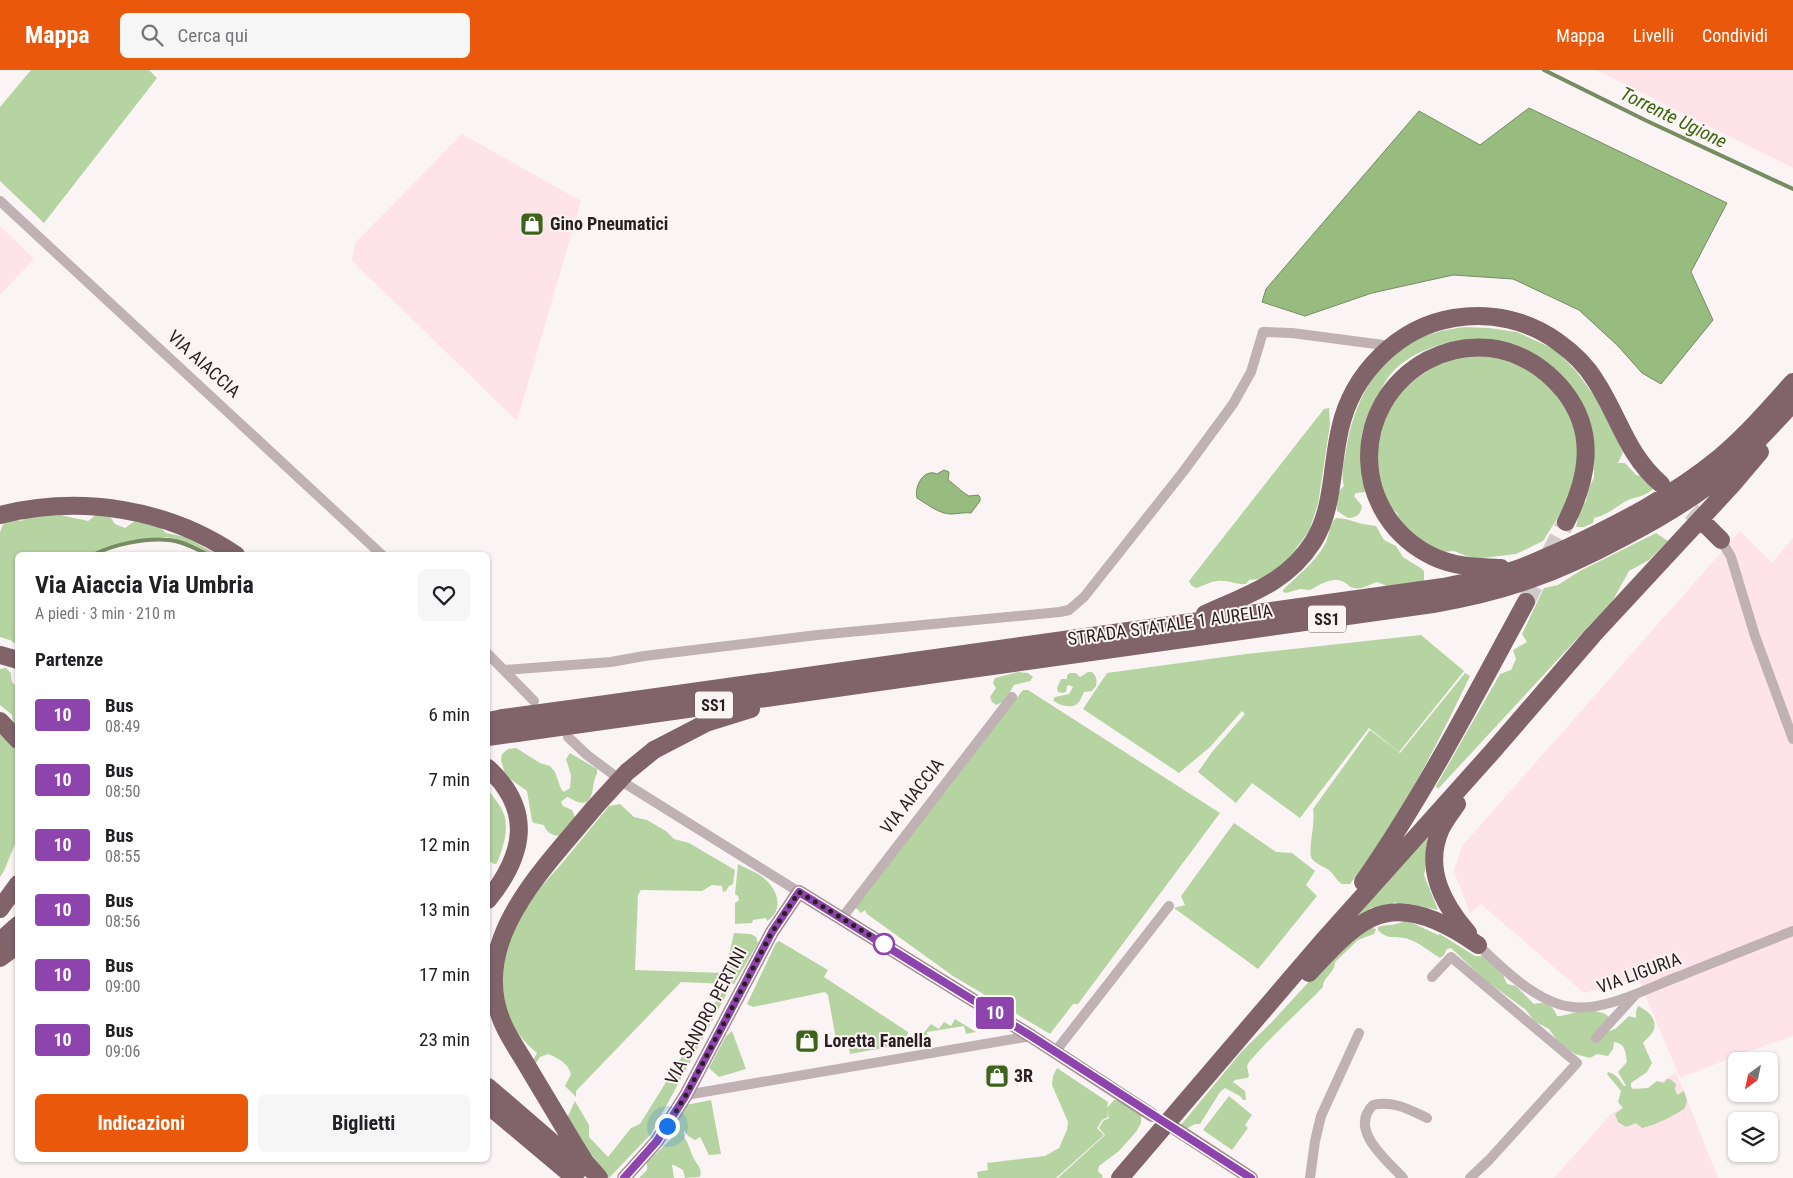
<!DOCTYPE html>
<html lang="it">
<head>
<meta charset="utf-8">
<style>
	body { margin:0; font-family:"Roboto Condensed",sans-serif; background:#f6f6f6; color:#202124; height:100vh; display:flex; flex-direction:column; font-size:19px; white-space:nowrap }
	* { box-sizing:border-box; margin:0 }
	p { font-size:16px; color:#757577 }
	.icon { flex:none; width:28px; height:28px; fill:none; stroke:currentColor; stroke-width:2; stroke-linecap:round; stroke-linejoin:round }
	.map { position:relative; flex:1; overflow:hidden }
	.drawer { position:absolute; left:15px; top:482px; width:475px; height:610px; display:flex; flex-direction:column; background:#fff; border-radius:8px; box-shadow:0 1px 4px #0004 }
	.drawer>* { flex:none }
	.badge { padding:0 10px; border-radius:4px; font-size:18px; line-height:32px }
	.needle { width:32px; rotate:213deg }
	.buttons { position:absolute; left:1728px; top:982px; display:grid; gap:10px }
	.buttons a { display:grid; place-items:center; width:50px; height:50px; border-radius:8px; background:#fff; box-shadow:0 1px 4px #0004; font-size:25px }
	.you { position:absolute; width:25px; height:25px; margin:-12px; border:4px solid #fff; border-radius:50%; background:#1a73e8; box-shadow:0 0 0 8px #1a73e833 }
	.map>.badge { position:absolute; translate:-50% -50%; box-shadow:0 0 0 2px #fff }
	h2 { padding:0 20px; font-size:19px; line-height:45px }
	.round { display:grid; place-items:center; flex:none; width:52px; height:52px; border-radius:8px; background:#f6f6f6 }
	.summary { display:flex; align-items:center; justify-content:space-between; height:85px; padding:0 20px }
	h1 { font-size:24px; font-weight:700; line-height:38px }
	.action { display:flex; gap:10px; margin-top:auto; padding:10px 20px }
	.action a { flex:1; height:58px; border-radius:8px; background:#ea580c; color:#fff; font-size:20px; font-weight:700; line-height:58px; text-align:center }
	.action a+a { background:#f6f6f6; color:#202124 }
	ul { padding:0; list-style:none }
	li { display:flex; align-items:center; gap:15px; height:65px; padding:0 20px }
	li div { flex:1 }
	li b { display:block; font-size:19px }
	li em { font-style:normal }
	li .badge { min-width:55px; font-weight:700; text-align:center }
	header { display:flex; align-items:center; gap:30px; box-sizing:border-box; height:70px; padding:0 25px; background:#ea580c; color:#fff }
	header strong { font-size:24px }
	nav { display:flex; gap:28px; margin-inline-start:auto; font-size:18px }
	.search { width:350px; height:45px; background:#f6f6f6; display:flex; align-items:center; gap:12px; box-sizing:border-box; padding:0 18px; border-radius:8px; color:#757577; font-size:19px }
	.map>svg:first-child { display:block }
	.built { fill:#fee3e9 }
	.green { fill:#b6d3a2 }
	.water { fill:#98bb7f; stroke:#778c63 }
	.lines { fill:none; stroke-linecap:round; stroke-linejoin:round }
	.stream { stroke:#778c63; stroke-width:4 }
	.highway-tunnel { stroke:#d1c9cb; stroke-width:18; stroke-dasharray:18 9; stroke-linecap:butt }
	.street { stroke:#c0b1b4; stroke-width:10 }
	.secondary { stroke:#a69094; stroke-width:14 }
	.highway { stroke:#81636a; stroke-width:18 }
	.highway-bridge { stroke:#81636a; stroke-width:18 }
	.line-casing { stroke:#fff; stroke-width:11 }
	.line { stroke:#8e44ad; stroke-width:8 }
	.walk { stroke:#2a1e21; stroke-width:5; stroke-dasharray:0 9 }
	.stop-dot { fill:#fff; stroke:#8e44ad; stroke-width:2.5 }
	.labels { text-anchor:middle; stroke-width:4; stroke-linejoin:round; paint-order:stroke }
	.shield { fill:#fbf4f5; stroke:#695e61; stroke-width:1 }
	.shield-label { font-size:16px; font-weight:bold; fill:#2a1e21 }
	.poi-label { font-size:18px; font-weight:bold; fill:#2a1e21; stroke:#fbf4f5; text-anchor:start }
	.street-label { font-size:18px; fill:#2a1e21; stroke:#fbf4f5 }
	.water-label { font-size:19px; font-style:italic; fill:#3b650e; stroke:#fbf4f5 }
</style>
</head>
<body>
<header>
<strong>Mappa</strong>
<div class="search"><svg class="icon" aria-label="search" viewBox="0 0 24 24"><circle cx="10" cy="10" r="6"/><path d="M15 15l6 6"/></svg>Cerca qui</div>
<nav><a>Mappa</a><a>Livelli</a><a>Condividi</a></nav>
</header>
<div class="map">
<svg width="1793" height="1108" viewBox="0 0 1793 1108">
	<rect width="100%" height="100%" fill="#fbf4f5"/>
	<path class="built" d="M1596,0H1793V98L1644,24Z
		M462,64L581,131L517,351L352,191L355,173Z
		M0,156L34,189L0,225Z
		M1740,461L1772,493L1793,468V966L1746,982L1680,1008L1638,908L1584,923L1481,834L1470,843L1454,801L1462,776Z
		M1676,1002L1718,1108H1554L1611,1044Z"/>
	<path class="green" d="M31,0H149L157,8L44,153L0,111V37Z
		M1464,257L1489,258L1517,262L1556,280L1576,301L1596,328L1623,382L1618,393H1625L1636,405L1645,407L1646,412L1655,417C1646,427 1637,426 1626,431C1613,439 1609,444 1594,448L1593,453L1584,457H1576L1580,439L1586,431L1589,417L1594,408V373L1569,315L1482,269C1451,268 1406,281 1387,309C1382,317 1378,327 1373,336C1369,345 1364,355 1362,364C1360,376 1365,408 1367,422L1356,423L1354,426L1362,436C1361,444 1357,448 1348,448L1337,441V423L1344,416C1340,402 1345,389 1347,374C1354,336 1372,298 1406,275C1422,264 1445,260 1464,257Z
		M1469,285L1493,287L1520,295L1540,305L1560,326L1573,349L1579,387L1570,428L1543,471L1516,484L1474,489L1454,481L1443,482L1430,478L1401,455L1397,443L1389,436L1377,404L1375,376L1385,345L1403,318L1445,289Z
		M1329,338L1330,354L1318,434L1309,461L1292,484L1289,491L1271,505L1260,509L1249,510L1246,514C1236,515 1229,510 1218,511C1211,511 1203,516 1196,518L1191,515L1189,511L1324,339Z
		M54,442C64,447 77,448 88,451L96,445H109L115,454L125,458L139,448L153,450L166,463L186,467L218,485H213L194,475L167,467L155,468L149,472L135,471L106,477L92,485H18L17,575L10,570L0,567V462L4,452L15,449L22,451L29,444Z
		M1336,448C1346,448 1354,452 1363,454C1367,455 1371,455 1376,456L1384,470L1396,476L1403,487L1422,499L1424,501V512L1387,516L1377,512C1371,514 1362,520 1354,518C1351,518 1347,514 1344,512C1333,506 1320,514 1310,520L1300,519L1286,523L1283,522V520C1296,507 1314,493 1324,476C1330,467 1328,455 1336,448Z
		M1656,463L1668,471L1649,490L1629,501L1613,530L1438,719L1436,716L1500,604L1511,600L1516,589L1513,580L1527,572L1522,564L1544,518L1558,515L1580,501Z
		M1421,565L1464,601L1399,682L1369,658L1300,748L1252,713L1236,733L1198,702L1212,682L1245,644L1242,641L1210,677L1179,703L1083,639L1107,603L1246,584Z
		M6,598L11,603C11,610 11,613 17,616V655L13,652L12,645L0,635V599Z
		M1018,602L1028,603L1033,607L1030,611L1014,615L1005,631L996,635L992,632L990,627L996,618L993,613L995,608Z
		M1088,602H1092C1097,607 1097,610 1096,616L1092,621L1084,622C1082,626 1080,632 1077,634C1071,639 1058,635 1053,630L1055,627L1069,624L1073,617L1069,615L1067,616L1066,622L1062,623L1058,622L1057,618L1061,609H1067V605L1070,603H1076L1080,607Z
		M1465,603L1470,606C1436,677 1398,752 1350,814H1342C1337,811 1335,806 1331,802C1326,797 1317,795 1312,789C1307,782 1316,752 1313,739L1370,660L1400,683Z
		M1023,620H1028L1220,743L1078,934H1073L1050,964L953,906L867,844L865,840L861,843L856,838L859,829Z
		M0,663L18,679L16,704L17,769L4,801L0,807Z
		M516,678L540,693L550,696L555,702L561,719L564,722L570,718L571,705L566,689L570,683L597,699V704C591,712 596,737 578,732C574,731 571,728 567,727L561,732L563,736L572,740L575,747V752L561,766C554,766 546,763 544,755L534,753L532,751L527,721C520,716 509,709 505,704L501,690L502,684L508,679Z
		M488,719C492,726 500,734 503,742C510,757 503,778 497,793L495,794L488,791Z
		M620,734L634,747L647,750L666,761L674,769L689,773L735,800L733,814L729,816L726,821L723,822L722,816L712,815L702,821L641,820L638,825L635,900L725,903L734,863L751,864L756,867L758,873L734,914H729L731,916L651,1064L609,1108L566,1050L575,1031L589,1055V1067L608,1087L631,1058L640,1054L727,914L681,912L576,1021V1027L565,1016L571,1004C568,993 558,988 548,984L540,987L534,996L532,992L537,983C518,967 507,950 504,926C502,916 501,905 501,895C504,857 539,819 563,792C578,773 594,755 609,736Z
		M1437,752L1432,764L1424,805L1438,840L1405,833L1401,835L1395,832L1390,835L1371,838L1353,851Z
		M1234,753L1276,782L1292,783L1315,801L1306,815L1317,826L1258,899L1174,838L1185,835L1181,826Z
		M738,794C747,799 759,803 766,810C779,822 783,841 767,851L766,848L753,850L752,853L735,854V833L739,830L738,826L735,824Z
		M1406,850L1438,865L1440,864L1475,886H1482L1489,890L1503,905L1507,914L1516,916L1534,934C1545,931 1553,935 1557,946H1561L1589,939C1596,943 1602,940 1609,947L1607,962L1615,959L1629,946L1636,948V941L1638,936C1647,940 1657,948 1654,959C1653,964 1646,969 1643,973L1652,993L1647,1002L1631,1013V1017L1633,1019L1648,1018L1657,1011L1664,1013L1667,1009H1670L1676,1014L1675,1019L1677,1025L1684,1021L1687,1030L1685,1038C1676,1045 1653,1056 1642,1058L1636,1053L1626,1057L1618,1052L1615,1044L1623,1038L1618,1032L1621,1021L1607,1004L1608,1002C1616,1004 1619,1009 1624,1016H1626L1618,1002L1627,992C1625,981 1626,974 1614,972L1613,979L1608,986L1597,984L1590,988L1575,984L1559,973L1549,959L1534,951L1526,940L1484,909L1451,878L1447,879L1444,885L1440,888C1430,882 1419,872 1408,869C1397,865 1388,871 1378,860V857C1387,854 1397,856 1406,850Z
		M1372,858L1376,859L1374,864L1358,870L1335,892C1335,903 1323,907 1323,917C1299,942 1272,965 1249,992L1247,996L1249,1006L1247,1008L1235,1010L1233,1012L1245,1021L1246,1030H1243L1240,1026L1225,1018L1220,1022L1200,1054H1195L1186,1059L1181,1055L1242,981L1271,953L1315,905L1357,866Z
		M779,871L828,900L824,907L908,962L905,974L850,984L848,973L837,975L828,925L825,922L753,937L747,934L776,873Z
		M955,949L976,962L966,964L964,956L927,962L928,971L919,972L918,970L931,954L939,959L944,952L951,956Z
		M732,961L746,999L719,1007L709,998L726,966Z
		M1057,998L1108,1032L1107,1038L1114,1030H1124L1141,1043V1053L1136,1062L1119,1081L1099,1096L1098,1101L1103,1106L1102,1108H1058L1105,1065L1099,1058L1103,1051L1109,1048L1107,1039L1108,1047L1102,1050L1097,1058L1104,1065L1056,1108H978L977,1102L988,1100L987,1093L1045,1086L1059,1078L1067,1060L1068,1052L1052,1015L1053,1006Z
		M1229,1026L1252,1045L1245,1055L1248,1058L1232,1080L1203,1060Z
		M711,1030L721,1084L709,1085L700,1067L695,1070L688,1066L684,1060V1067C690,1076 689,1078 693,1087C696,1094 703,1098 700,1107L685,1108L683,1100L674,1095H672L674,1108H639L647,1100V1092L669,1071L671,1069L669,1061L677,1052L680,1053L678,1049L686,1035Z"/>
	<path class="water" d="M1529,38L1727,133L1691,202L1713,250L1661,314L1642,303L1618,276L1579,240L1513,209L1453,205L1372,223L1305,246L1262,232L1266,219L1419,41L1480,75Z
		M944,400L949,402L948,410C956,415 960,421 969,426L978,425L980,427V431L971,443C963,442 958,444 951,444C939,444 927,434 917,428C914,416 924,398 937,404Z"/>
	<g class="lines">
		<path class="stream" d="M1544,0L1647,51L1793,119
			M93,485C114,474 145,468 169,470C183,471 196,479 209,485"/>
		<path class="highway-tunnel" d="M1671,423L1706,455
			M1526,532L1566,452"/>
		<path class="street" d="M0,131L382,485
			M1721,470L1731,487L1755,566L1793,669
			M488,584L534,631
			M505,600L611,592L644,586L817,565L1060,542L1069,540L1084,527L1183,402L1233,334L1251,302L1263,262L1292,263L1391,276
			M568,667L587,685L614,705
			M626,714L799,822
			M842,848L1012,627
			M1478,875C1502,898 1537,933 1572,937C1605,941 1646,919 1677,907C1715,892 1754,876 1793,861
			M1432,907L1451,887L1577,993L1489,1090L1470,1108
			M1596,968L1636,924
			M1055,982L1169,836
			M686,1025L1031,966
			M1310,1108L1315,1071L1321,1046L1359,963
			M1403,1108C1387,1090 1348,1060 1373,1035C1393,1030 1410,1040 1427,1048"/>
		<path class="secondary" d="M1176,1059L1251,1108
			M624,1108L657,1071L686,1025L772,862L799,822L1031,966L1152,1045"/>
		<path class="highway" d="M0,445C80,425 167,438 236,485
			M1706,455L1721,470
			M1501,498C1478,497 1455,497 1434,487C1350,447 1347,334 1428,290C1447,280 1469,276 1490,278C1520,282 1545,298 1564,321C1597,363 1588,408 1566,452
			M1205,544C1247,525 1287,513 1313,472C1334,439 1331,397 1340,359C1352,304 1398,257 1454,248C1491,242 1528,250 1558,272C1572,282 1586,295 1595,310C1619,346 1626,384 1661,414
			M0,585L18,590
			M592,636L1443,517C1468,512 1493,507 1517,499C1535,493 1552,484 1569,477C1622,452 1674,425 1719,388C1746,365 1769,339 1793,312
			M624,648L1433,534C1505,522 1557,503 1622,468C1657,450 1693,429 1724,403C1749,381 1771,357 1793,333
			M0,651L18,670
			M488,651L503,648
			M488,667L517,663
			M654,680L706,653L751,639
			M488,698C534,741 524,785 488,830
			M1457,734C1451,743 1444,751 1440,761C1424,799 1443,834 1468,863
			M594,738C546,797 465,872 504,956C511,971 521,985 529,999C544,1024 559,1049 574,1074L586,1093L599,1108
			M1363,812C1425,723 1474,627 1526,532
			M0,839L18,814
			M0,871L18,855
			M0,888L18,875
			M1309,903C1327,884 1347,860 1372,848C1407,831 1450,855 1478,875
			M488,1017L582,1098
			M488,1035L575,1108
			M1120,1108L1321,873L1492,682L1593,565L1732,415L1760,382"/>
		<path class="highway-bridge" d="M503,648L592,636
			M517,663L624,648
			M594,738L627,702L654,680"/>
	</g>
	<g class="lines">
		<g class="line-casing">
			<path id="line" d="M624,1108L657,1071L686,1025L772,862L799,822L1031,966L1251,1108"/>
		</g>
		<use href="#line" class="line"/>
		<path class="walk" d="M667,1056L686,1025L772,862L799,822L884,874"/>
	</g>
	<defs>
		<g id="shop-square" transform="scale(1.25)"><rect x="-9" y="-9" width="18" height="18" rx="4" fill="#3e631b" stroke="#fbf4f5"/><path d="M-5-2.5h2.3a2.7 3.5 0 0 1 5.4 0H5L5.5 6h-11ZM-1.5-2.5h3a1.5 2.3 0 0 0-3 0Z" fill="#fff"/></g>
	</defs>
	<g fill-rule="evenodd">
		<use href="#shop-square" x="532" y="154"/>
		<use href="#shop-square" x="807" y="971"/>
		<use href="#shop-square" x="997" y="1006"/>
	</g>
	<circle class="stop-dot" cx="884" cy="874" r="10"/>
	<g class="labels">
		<g class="shield">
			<rect x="1308" y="535.5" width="38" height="27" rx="4"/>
			<rect x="695" y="621.5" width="38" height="27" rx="4"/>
		</g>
		<g class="shield-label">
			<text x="1327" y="555">SS1</text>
			<text x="714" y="641">SS1</text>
		</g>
		<g class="poi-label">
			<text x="550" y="160">Gino Pneumatici</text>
			<text x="824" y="977">Loretta Fanella</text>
			<text x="1014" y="1012">3R</text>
		</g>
		<g class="street-label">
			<text transform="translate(204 294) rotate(42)" y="6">VIA AIACCIA</text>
			<text transform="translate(1170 555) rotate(-8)" y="6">STRADA STATALE 1 AURELIA</text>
			<text transform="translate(912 726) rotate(-52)" y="6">VIA AIACCIA</text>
			<text transform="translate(1639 903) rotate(-20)" y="6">VIA LIGURIA</text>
			<text transform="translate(706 946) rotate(-62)" y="6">VIA SANDRO PERTINI</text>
		</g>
		<g class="water-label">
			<text transform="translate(1674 47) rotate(26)" y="7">Torrente Ugione</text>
		</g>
	</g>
</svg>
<div class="buttons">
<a><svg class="needle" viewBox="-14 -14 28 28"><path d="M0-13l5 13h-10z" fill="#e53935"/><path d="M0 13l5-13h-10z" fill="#757577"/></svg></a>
<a><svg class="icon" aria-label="layers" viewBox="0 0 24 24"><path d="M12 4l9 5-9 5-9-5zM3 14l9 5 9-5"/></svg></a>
</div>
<div class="you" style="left:667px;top:1056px"></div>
<b class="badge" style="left:995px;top:943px;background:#8e44ad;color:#fff">10</b>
<section class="drawer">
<div class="summary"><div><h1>Via Aiaccia Via Umbria</h1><p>A piedi · 3 min · 210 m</p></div><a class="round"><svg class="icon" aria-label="heart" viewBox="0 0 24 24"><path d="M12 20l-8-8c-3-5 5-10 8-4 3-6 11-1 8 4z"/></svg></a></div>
<h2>Partenze</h2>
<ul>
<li><span class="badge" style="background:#8e44ad;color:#fff">10</span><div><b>Bus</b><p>08:49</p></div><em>6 min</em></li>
<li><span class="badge" style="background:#8e44ad;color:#fff">10</span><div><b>Bus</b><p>08:50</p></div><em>7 min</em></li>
<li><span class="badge" style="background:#8e44ad;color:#fff">10</span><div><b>Bus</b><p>08:55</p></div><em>12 min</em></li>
<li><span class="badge" style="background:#8e44ad;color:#fff">10</span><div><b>Bus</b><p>08:56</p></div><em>13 min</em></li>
<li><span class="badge" style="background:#8e44ad;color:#fff">10</span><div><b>Bus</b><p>09:00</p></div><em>17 min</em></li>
<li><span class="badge" style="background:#8e44ad;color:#fff">10</span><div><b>Bus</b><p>09:06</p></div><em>23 min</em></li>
</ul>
<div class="action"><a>Indicazioni</a><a>Biglietti</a></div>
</section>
</div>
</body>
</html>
